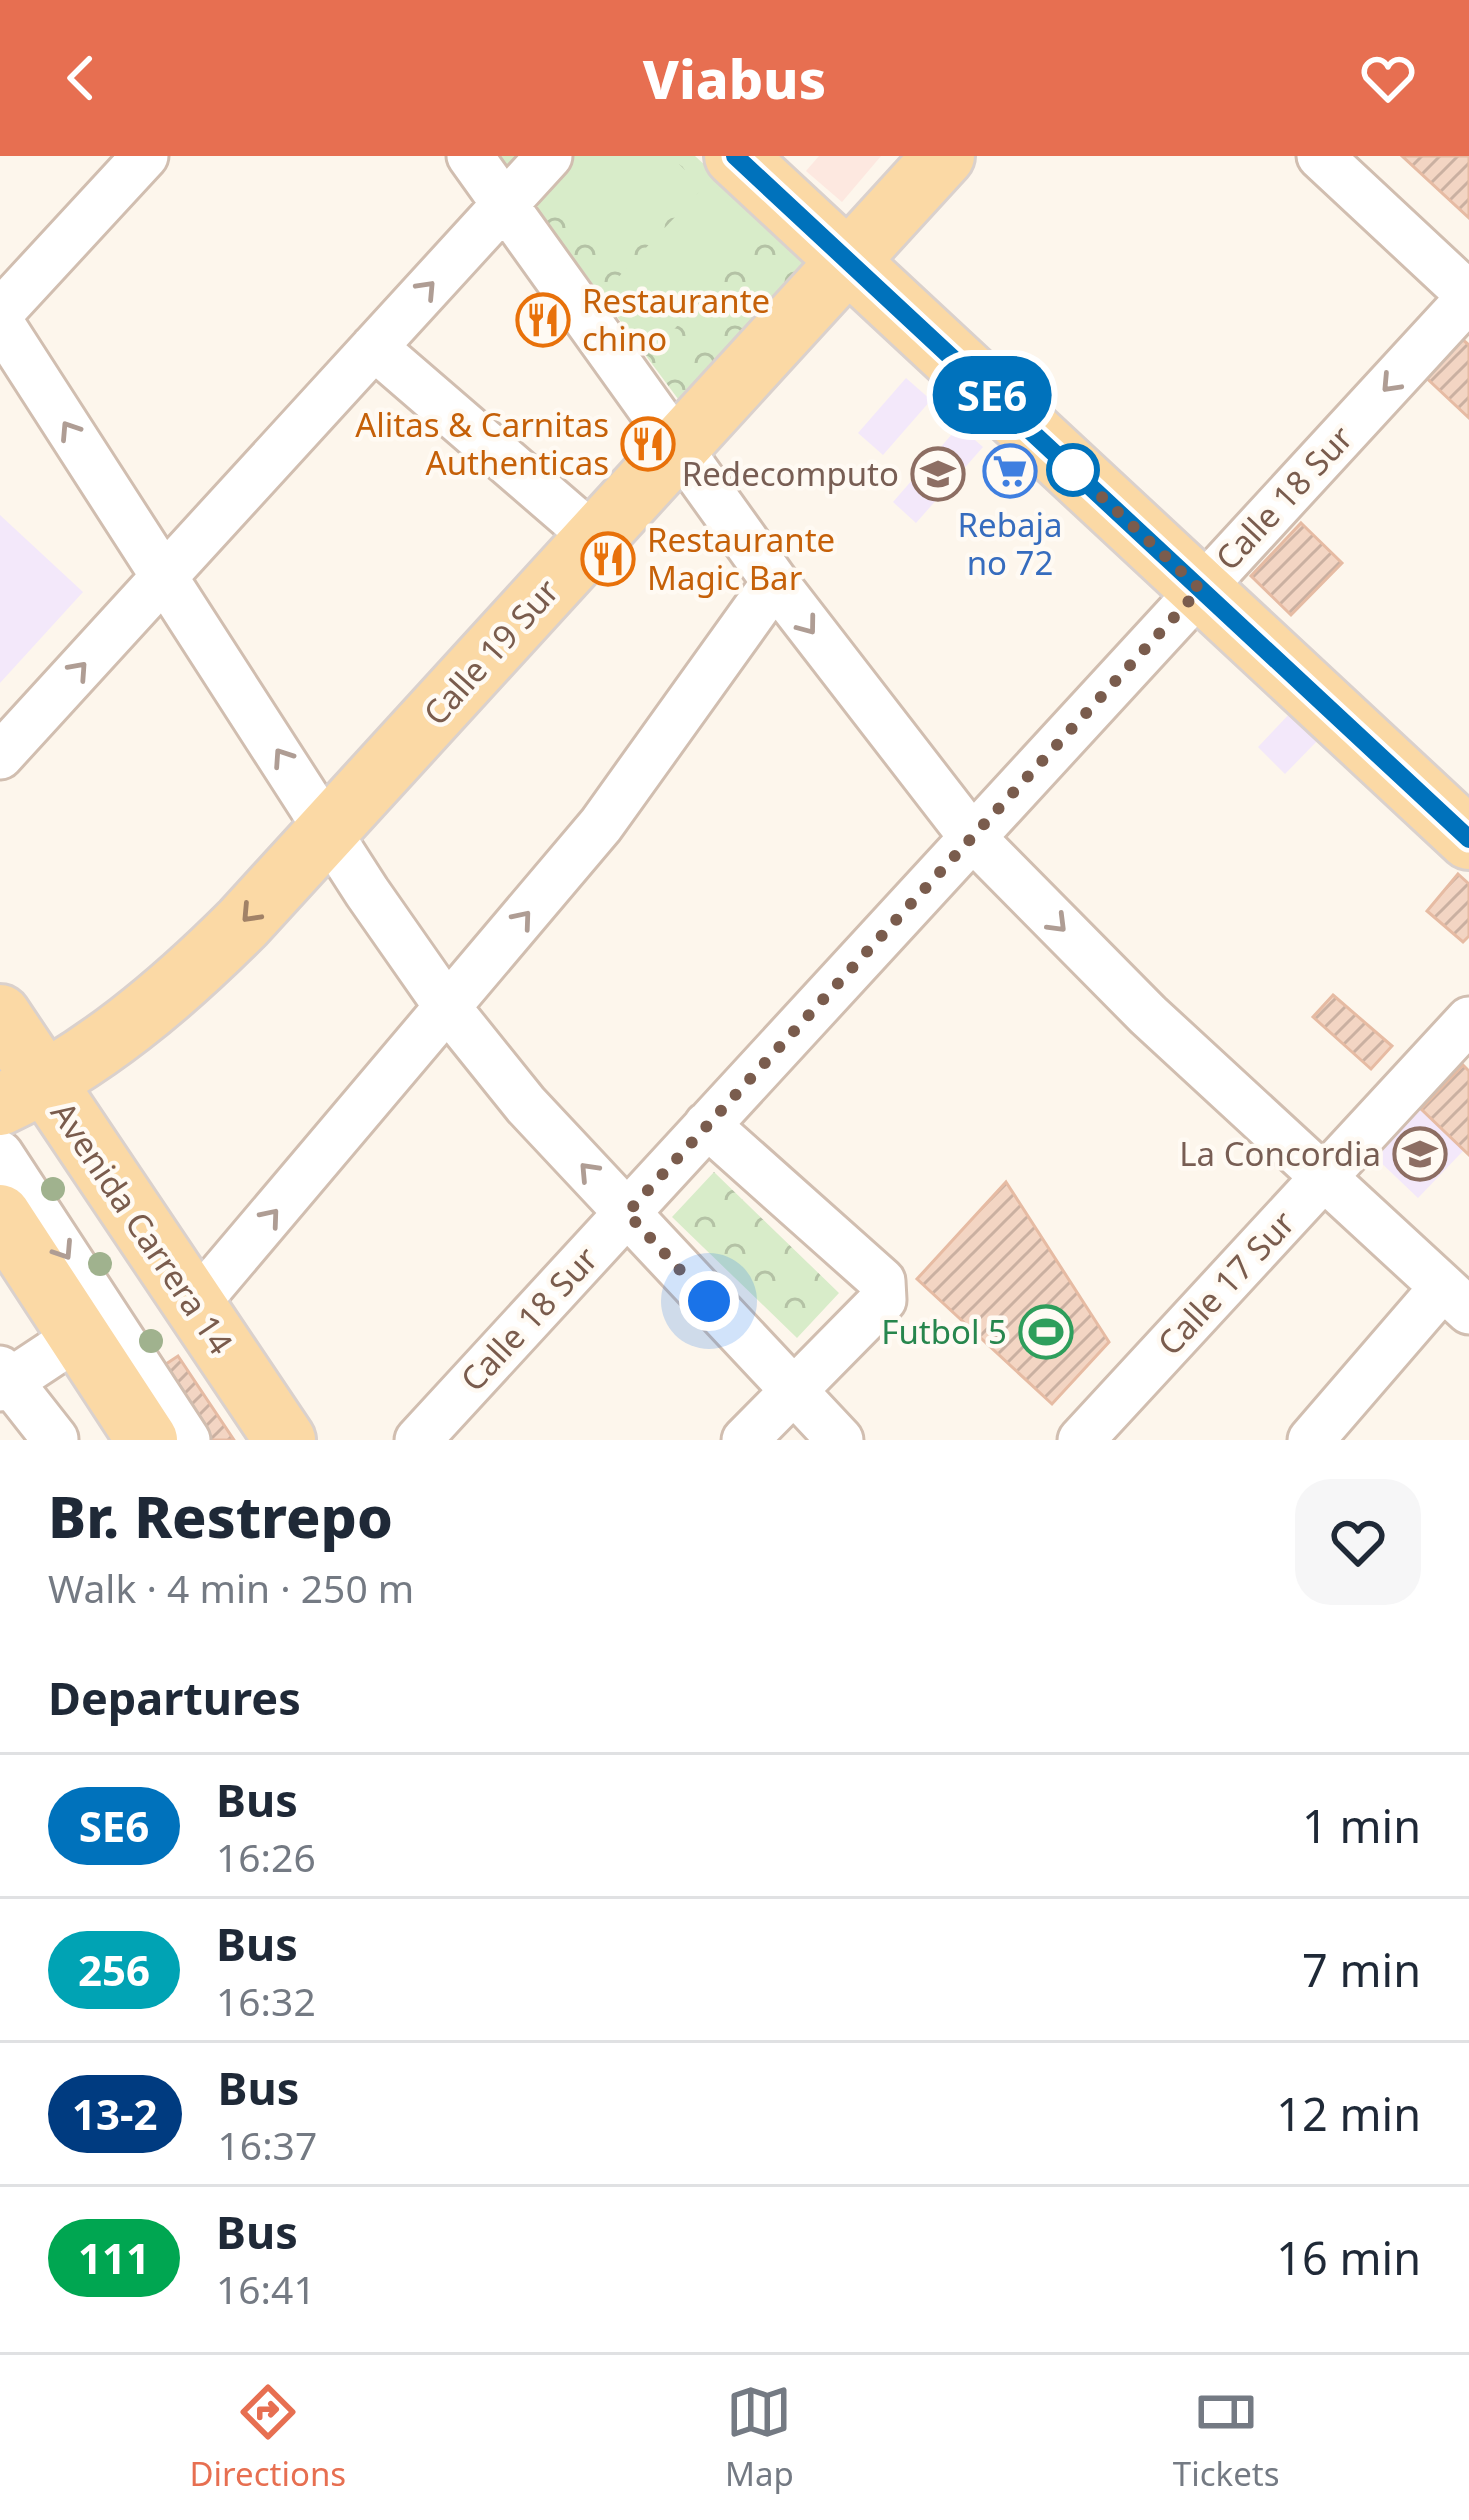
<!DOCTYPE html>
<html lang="en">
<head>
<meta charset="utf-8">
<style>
	body { margin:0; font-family:"Noto Sans",sans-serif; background:#f6f6f7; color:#1f2937; height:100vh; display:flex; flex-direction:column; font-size:45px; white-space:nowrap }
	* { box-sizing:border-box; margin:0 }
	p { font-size:39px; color:#747a83 }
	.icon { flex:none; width:66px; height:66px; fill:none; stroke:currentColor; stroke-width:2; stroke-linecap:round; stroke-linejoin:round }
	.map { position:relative; height:1284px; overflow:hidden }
	.drawer { display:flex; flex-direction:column; background:#fff; flex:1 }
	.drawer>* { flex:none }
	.badge { padding:0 24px; border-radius:39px; font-size:42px; line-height:78px }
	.you { position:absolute; width:60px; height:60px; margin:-30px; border:9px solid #fff; border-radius:50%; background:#1a73e8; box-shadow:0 0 0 18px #1a73e833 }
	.map>.badge { position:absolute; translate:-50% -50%; box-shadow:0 0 0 6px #fff }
	h2 { padding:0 48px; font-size:45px; line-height:108px }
	.round { display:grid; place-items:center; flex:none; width:126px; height:126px; border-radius:36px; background:#f6f6f7 }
	.summary { display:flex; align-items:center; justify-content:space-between; height:204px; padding:0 48px }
	h1 { font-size:57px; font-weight:800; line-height:90px }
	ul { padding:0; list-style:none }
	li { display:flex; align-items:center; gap:36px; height:144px; padding:0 48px; border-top:3px solid #e0e1e3 }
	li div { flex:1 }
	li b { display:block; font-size:45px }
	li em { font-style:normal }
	li .badge { min-width:132px; font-weight:700; text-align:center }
	header { display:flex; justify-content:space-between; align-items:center; height:156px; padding:0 48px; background:#e76f51; color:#fff; font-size:54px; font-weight:800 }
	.menu { display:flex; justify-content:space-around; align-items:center; height:168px; border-top:3px solid #e0e1e3; background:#fff; font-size:33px; color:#747a83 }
	.menu a { display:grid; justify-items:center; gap:6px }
	.menu .active { color:#e76f51 }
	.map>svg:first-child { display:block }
	.commercial { fill:#fde8e0 }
	.education { fill:#f3e8fa }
	.park { fill:url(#park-crowns) }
	.pitch { fill:#d8ecc9 }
	.building { fill:url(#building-hatch); stroke:#e6bba3; stroke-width:3 }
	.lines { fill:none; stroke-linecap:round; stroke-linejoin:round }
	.minor-casing { stroke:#d1beb0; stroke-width:51 }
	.major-casing { stroke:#dad1cd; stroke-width:66 }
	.minor { stroke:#fff; stroke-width:45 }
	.major { stroke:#fbd9a5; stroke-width:60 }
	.tree { fill:#a0b28e }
	.oneway { stroke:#af9d94 }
	.oneway2 { stroke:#a18267 }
	.line-casing { stroke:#fff; stroke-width:27 }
	.line { stroke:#0072bc; stroke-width:18 }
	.walk { stroke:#7a5c4d; stroke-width:12; stroke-dasharray:0 21.6 }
	.stop-dot { fill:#fff; stroke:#0072bc; stroke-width:6 }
	.labels { text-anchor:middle; stroke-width:9; stroke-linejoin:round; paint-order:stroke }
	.food-label { font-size:33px; fill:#c56008; stroke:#fffaf3; text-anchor:start }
	.education-label { font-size:33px; fill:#785e54; stroke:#fffaf3; text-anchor:end }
	.street-label { font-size:33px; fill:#7a5c4d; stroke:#fffaf3 }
	.shop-label { font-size:33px; fill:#366cbe; stroke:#fffaf3 }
	.leisure-label { font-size:33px; fill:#27864d; stroke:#fffaf3; text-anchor:end }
</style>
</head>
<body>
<header><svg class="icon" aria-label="back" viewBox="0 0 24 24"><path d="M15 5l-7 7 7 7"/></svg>Viabus<svg class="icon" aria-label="heart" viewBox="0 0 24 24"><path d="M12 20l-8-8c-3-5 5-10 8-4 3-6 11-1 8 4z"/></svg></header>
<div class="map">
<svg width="1469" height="1284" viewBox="0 0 1469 1284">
	<defs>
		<pattern id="park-crowns" width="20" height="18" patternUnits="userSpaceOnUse" patternTransform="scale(3)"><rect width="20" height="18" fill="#d8ecc9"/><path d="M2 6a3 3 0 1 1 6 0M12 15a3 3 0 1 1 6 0" fill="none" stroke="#b4c2a5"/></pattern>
		<pattern id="building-hatch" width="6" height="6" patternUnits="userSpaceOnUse" patternTransform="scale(3)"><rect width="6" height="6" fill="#f3d5c3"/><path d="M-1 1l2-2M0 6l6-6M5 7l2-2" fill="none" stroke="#cab0a1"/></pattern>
	</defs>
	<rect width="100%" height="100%" fill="#fdf6ec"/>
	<path class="commercial" d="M819,0H881L842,46L806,15Z"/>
	<path class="education" d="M906,222L931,244L883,299L858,277Z
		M959,270L983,291L916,367L893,346Z
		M0,359L83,436L0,527Z
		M1294,553L1322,580L1285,618L1258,591Z
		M1421,953L1464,994L1418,1042L1375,1001Z"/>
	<path class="park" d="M498,0H695L813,109L681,247Z
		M714,1016L839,1137L797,1182L672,1061Z"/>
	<path class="pitch" d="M611,0H671L694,23L611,109L557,56Z
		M707,27L762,79L665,183L610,130Z"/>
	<path class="building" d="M1402,0H1469V62Z
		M1455,177L1469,189V262L1420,216Z
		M1301,367L1342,407L1291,459L1251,420Z
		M1458,718L1469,728V780L1463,786L1427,755Z
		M1333,839L1392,890L1371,913L1313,861Z
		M1463,909L1469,915V999L1421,953Z
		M1006,1026L1109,1186L1052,1248L917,1123Z
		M178,1200L234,1284H200L154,1216Z"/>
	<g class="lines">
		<g class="minor-casing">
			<path id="minor" d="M470,0L775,426L972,681L1148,859L1469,1155
				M1320,0L1469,139
				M0,157L145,0
				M0,166L367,736L448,852L526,949L840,1284
				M374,191L595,382
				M0,600L549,0
				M707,969L882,1125L883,1144L745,1284
				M0,998L187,1284
				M195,1149L601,669L775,426
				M0,1213L55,1283
				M0,1232L80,1179
				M418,1284L1469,142
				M1081,1284L1469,864
				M1311,1284L1443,1131"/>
		</g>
		<g class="major-casing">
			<path id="major" d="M735,0L1469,683
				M0,859L285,1284
				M0,949C93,905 171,839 243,767L944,0
				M0,1059L147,1284"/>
		</g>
		<use href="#minor" class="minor"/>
		<use href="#major" class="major"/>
	</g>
	<g class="tree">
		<circle cx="53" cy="1033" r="12"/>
		<circle cx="100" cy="1108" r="12"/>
		<circle cx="151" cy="1185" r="12"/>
	</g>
	<defs><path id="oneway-chevron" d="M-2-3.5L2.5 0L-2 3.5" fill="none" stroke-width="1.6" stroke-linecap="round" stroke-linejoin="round" transform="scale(3)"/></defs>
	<g class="oneway">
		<use href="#oneway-chevron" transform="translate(427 133) rotate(-47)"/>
		<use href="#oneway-chevron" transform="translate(1390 228) rotate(133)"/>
		<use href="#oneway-chevron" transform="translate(69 274) rotate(-123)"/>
		<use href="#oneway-chevron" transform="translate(808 470) rotate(53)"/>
		<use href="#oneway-chevron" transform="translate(79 514) rotate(-48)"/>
		<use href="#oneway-chevron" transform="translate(282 601) rotate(-124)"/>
		<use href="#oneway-chevron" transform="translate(523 763) rotate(-50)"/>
		<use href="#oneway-chevron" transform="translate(1058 768) rotate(45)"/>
		<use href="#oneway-chevron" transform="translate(588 1015) rotate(-133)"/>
		<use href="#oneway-chevron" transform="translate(271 1061) rotate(-50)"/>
		<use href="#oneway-chevron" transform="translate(64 1095) rotate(57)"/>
	</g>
	<use class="oneway2" href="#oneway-chevron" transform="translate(250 758) rotate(133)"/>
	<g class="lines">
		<g class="line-casing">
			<path id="line" d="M735,0L1469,683"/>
		</g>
		<use href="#line" class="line"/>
		<path class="walk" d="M709,1145L627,1057L1200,433L1073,314"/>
	</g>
	<defs>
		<g id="restaurant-ring" transform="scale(2.7)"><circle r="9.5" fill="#fffaf3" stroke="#e8710a" stroke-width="1.5"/><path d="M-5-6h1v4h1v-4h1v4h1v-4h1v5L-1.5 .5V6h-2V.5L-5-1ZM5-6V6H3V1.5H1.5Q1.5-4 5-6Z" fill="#e8710a"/></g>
		<g id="supermarket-ring" transform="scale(2.7)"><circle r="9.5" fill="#fffaf3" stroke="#3f7fe0" stroke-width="1.5"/><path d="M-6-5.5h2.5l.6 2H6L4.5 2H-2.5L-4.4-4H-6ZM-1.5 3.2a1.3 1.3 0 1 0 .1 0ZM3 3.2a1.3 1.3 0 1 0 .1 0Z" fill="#3f7fe0"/></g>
		<g id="university-ring" transform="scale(2.7)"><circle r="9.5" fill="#fffaf3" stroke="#8d6e63" stroke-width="1.5"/><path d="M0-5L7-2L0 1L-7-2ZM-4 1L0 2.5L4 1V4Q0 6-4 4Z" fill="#8d6e63"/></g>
		<g id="stadium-ring" transform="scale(2.7)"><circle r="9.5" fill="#fffaf3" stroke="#2e9e5b" stroke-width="1.5"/><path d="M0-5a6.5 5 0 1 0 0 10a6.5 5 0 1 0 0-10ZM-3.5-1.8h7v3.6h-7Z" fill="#2e9e5b"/></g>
	</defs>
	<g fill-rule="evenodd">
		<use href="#restaurant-ring" x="543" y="164"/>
		<use href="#restaurant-ring" x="648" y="288"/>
		<use href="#supermarket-ring" x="1010" y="315"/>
		<use href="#university-ring" x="938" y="318"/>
		<use href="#restaurant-ring" x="608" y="403"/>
		<use href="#university-ring" x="1420" y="998"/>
		<use href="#stadium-ring" x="1046" y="1176"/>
	</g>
	<circle class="stop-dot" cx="1073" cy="314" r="24"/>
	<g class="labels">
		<g class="food-label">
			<text x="582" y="157">Restaurante<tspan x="582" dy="38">chino</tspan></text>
			<text x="609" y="281" text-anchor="end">Alitas &amp; Carnitas<tspan x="609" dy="38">Authenticas</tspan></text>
			<text x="647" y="396">Restaurante<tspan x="647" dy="38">Magic Bar</tspan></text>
		</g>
		<g class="education-label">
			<text x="899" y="330">Redecomputo</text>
			<text x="1381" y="1010">La Concordia</text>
		</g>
		<g class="street-label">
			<text transform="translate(1284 342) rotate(-47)" y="12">Calle 18 Sur</text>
			<text transform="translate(491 496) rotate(-48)" y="12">Calle 19 Sur</text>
			<text transform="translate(142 1072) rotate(56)" y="12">Avenida Carrera 14</text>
			<text transform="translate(1226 1127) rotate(-47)" y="12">Calle 17 Sur</text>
			<text transform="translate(529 1163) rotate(-47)" y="12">Calle 18 Sur</text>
		</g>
		<g class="shop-label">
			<text x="1010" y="381">Rebaja<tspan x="1010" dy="38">no 72</tspan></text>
		</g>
		<g class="leisure-label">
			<text x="1007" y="1188">Futbol 5</text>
		</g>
	</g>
</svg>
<div class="you" style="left:709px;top:1145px"></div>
<b class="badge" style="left:992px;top:239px;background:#0072bc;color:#fff">SE6</b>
</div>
<section class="drawer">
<div class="summary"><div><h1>Br. Restrepo</h1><p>Walk · 4 min · 250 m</p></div><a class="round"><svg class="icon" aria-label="heart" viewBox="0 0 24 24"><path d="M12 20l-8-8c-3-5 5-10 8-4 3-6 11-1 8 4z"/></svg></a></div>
<h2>Departures</h2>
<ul>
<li><span class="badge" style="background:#0072bc;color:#fff">SE6</span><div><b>Bus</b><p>16:26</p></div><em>1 min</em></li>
<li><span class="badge" style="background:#00a3b4;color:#fff">256</span><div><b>Bus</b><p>16:32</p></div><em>7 min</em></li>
<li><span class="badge" style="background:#003b80;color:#fff">13-2</span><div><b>Bus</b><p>16:37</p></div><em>12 min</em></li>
<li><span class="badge" style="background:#00a651;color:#fff">111</span><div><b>Bus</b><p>16:41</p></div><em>16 min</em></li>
</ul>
</section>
<nav class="menu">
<a class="active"><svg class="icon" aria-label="directions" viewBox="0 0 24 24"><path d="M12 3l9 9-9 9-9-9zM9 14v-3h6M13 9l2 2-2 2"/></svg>Directions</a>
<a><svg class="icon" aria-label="map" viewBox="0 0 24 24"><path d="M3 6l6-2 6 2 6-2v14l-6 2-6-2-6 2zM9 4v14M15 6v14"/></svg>Map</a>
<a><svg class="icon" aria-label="tickets" viewBox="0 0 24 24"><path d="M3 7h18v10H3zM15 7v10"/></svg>Tickets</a>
</nav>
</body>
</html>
